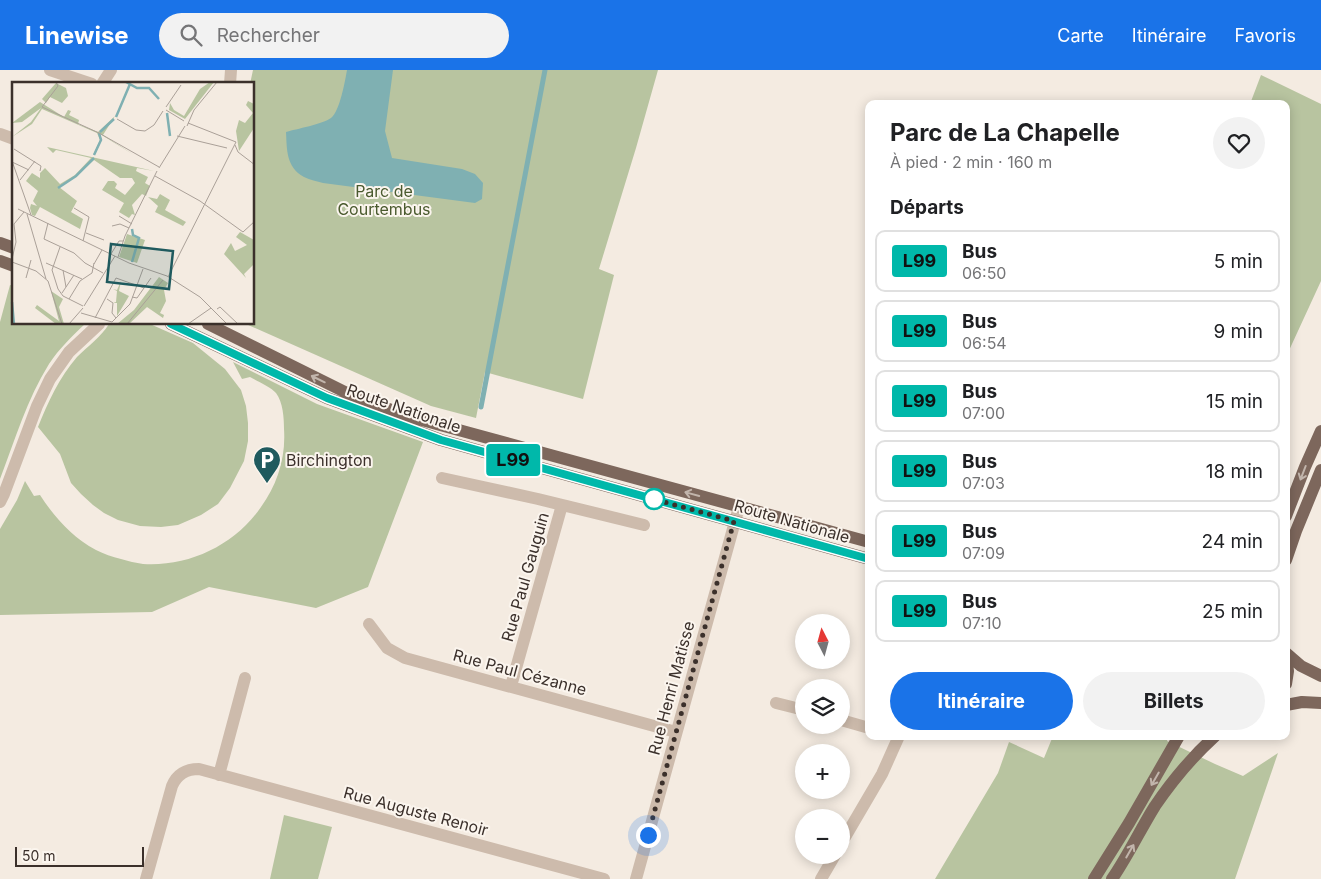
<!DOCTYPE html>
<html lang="fr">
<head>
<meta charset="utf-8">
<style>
	body { margin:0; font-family:Inter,sans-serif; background:#f2f2f2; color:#202124; height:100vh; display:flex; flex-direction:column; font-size:19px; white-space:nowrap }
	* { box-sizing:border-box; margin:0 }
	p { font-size:16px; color:#757577 }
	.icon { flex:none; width:28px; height:28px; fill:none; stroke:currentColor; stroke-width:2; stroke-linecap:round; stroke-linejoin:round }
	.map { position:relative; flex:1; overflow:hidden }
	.sheet { position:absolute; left:865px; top:30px; width:425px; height:640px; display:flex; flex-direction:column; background:#fff; border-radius:10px; box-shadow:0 2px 12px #0003 }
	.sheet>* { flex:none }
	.badge { padding:0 10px; border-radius:4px; font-size:18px; line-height:32px }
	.needle { width:32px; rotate:354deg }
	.buttons { position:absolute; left:795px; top:544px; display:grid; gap:10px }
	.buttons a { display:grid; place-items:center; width:55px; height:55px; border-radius:50%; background:#fff; box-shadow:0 2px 12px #0003; font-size:25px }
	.scale { position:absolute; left:15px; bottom:12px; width:129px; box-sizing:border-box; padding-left:5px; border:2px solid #3b302b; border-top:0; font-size:14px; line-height:18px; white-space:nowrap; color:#3b302b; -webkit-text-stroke:4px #fbf5ee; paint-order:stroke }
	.you { position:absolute; width:25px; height:25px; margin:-12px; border:4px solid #fff; border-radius:50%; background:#1a73e8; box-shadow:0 0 0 8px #1a73e833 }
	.map>.badge { position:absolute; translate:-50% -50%; box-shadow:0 0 0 2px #fff }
	h2 { padding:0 25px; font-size:19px; line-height:45px }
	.round { display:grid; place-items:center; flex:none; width:52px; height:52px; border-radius:26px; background:#f2f2f2 }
	.headline { display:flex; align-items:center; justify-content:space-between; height:85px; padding:0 25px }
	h1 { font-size:24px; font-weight:700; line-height:38px }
	.action { display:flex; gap:10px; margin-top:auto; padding:10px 25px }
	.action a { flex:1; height:58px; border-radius:30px; background:#1a73e8; color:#fff; font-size:20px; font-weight:700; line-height:58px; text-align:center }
	.action a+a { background:#f2f2f2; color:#202124 }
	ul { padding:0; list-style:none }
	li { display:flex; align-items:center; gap:15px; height:62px; margin:0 10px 8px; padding:0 15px; border:2px solid #e0e0e0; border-radius:10px }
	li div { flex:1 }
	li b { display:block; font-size:19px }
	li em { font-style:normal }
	li .badge { min-width:55px; font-weight:700; text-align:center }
	header { display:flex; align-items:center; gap:30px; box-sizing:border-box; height:70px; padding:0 25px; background:#1a73e8; color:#fff }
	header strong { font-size:24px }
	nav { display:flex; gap:28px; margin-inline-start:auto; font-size:18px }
	.search { width:350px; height:45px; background:#f2f2f2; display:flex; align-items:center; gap:12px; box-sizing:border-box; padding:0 18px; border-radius:28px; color:#757577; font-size:19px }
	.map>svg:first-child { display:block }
	.green { fill:#b8c4a0 }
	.water { fill:#7fb0b2 }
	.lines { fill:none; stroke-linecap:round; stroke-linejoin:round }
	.stream { stroke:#7fb0b2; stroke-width:5 }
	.minor { stroke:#cdbbac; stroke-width:12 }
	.primary { stroke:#7d675c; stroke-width:12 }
	.oneway { stroke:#c2b5ac }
	.line-casing { stroke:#fff; stroke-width:11 }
	.line { stroke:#00b8aa; stroke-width:8 }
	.walk { stroke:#3b302b; stroke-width:5; stroke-dasharray:0 9 }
	.stop-dot { fill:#fff; stroke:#00b8aa; stroke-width:2.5 }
	.labels { text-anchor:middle; stroke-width:4; stroke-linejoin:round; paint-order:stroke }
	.park-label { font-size:16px; fill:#4a5a2e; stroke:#fbf5ee }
	.street-label { font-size:16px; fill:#3b302b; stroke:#fbf5ee }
	.poi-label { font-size:16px; fill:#3b302b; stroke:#fbf5ee; text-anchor:start }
	.inset-river { fill:none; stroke:#7fb0b2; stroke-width:2.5 }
	.inset-road { fill:none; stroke:#aaa098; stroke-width:1 }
	.view { fill:#1f5a5e; fill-opacity:0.15; stroke:#1f5a5e; stroke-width:2.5 }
	.inset-edge { fill:none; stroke:#3b302b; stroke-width:2.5 }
</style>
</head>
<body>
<header>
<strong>Linewise</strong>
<div class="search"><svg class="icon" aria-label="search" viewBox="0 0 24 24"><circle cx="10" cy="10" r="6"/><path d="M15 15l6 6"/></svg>Rechercher</div>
<nav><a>Carte</a><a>Itinéraire</a><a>Favoris</a></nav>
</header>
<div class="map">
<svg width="1321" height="809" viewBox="0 0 1321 809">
	<rect width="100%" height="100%" fill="#f4ebe1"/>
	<path class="green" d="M253,0H658L636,78L599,199L614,205L583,329L485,302L476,348L431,336L246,254H254V14H250Z
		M1261,5L1321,34V211L1286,287V34H1250Z
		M10,215L14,216V254H85C72,266 59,279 49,294C27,329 15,370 0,409V252Z
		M109,254H150L193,273L225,299L241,320L246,336L248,353V371L244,391L230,418L218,434L201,445L178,455L161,457L140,456L118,450L104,443L93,435L81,424L71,413L60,384L38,357C48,332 59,308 77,287C88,276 101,267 109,254Z
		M233,292L317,334L423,372L368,517L316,538L209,517L152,542L0,545V459L17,430L25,411L34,426L40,425C55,448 72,467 96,480C104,484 112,487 121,489C128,491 136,493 143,494C189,497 235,475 261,437C277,415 286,388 284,359C284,348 283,332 276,323C271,317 257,311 250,307L242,309Z
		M1053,666H1168L1167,671L1215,694L1243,706L1278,683L1235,809H935L998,703L1009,672L1044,688Z
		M284,745L332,757L318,809H270Z"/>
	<path class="water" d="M347,0H393L385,61L392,88L462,99L475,104L483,113L482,129L475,133L323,113C317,111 310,110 304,107C286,97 287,80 286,62C296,59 323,54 331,48C340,41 345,11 347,0Z"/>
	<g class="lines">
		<path class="stream" d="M481,337L545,0"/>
		<path class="minor" d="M50,0L92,14
			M102,14L111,0
			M230,14L231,0
			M0,64L14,69
			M442,408L538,429L644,455
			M0,432L4,424L37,336L50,309L69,282L99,254
			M369,554L387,578L405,588L676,662
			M511,616L562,435
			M776,633L804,640
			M841,650L869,658
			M219,705L245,608
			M841,774L882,704L899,666
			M146,809L172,716C177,704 186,699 199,699L604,809
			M636,809L739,437
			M821,809L835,785"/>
		<path class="primary" d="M0,173L14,178
			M0,191L14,196
			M171,254L327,328L441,370L869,489
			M208,254L345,322L366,331L411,347L869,472
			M1286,446L1305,397L1321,361
			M1286,490L1296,461L1321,400
			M1286,583L1301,596L1321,606
			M1286,586L1288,601L1286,614
			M1286,635L1302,632L1321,633
			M1094,809L1129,753L1179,666
			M1112,809C1128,786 1140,760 1155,736C1172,711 1192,687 1215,666"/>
	</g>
	<defs><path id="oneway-shaft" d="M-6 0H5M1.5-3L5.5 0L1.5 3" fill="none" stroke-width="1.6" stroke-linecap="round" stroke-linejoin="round" transform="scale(1.25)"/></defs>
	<g class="oneway">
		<use href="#oneway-shaft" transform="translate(318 309) rotate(-154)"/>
		<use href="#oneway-shaft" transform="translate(1303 403) rotate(111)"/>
		<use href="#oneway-shaft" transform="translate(692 424) rotate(-165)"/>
		<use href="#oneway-shaft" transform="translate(1155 709) rotate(120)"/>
		<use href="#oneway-shaft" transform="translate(1130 781) rotate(-60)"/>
	</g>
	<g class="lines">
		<g class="line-casing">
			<path id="line" d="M171,254L327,328L441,370L869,489"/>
		</g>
		<use href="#line" class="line"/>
		<path class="walk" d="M648,765L734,451L653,429H654"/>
	</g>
	<defs>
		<g id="parking-pin" transform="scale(1.4375)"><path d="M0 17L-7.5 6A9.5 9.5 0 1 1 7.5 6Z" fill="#1f5a5e" stroke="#fbf5ee"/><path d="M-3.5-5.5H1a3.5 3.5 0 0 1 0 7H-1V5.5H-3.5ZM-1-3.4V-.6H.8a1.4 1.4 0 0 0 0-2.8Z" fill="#fff"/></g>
	</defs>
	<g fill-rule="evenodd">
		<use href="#parking-pin" x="267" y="390"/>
	</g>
	<circle class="stop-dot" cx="654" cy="429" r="10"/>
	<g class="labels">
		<g class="park-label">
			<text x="384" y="127">Parc de<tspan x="384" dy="18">Courtembus</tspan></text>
		</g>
		<g class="street-label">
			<text transform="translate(404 338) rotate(19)" y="6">Route Nationale</text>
			<text transform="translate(792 451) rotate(16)" y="6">Route Nationale</text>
			<text transform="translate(525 507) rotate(-74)" y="6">Rue Paul Gauguin</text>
			<text transform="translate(520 602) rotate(15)" y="6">Rue Paul Cézanne</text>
			<text transform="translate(671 618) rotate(-75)" y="6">Rue Henri Matisse</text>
			<text transform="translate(416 741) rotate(15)" y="6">Rue Auguste Renoir</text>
		</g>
		<g class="poi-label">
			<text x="286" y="396">Birchington</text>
		</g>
	</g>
	<g transform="translate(12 12)">
		<rect width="242" height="242" fill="#f4ebe1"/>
		<path d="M198,0H202L173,37L157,28L158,21L162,28L172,34L188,7ZM44,1L54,6L56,14L50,21L38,15L34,21L30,17ZM236,19L242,22V46L227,69L224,49L227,38L233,41L241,31L234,23ZM28,20L52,35L56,28L59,29L57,33L67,38L66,42L86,50L103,34L91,53L122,73L88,52L90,58L81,73L88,58L85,51L30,27L20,42L0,55L19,40L29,26L10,40L0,41ZM35,65L142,89L125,86L124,89L136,95L133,101L138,104L134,114L130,112L120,123L123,133L120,132L117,136L107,130L112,121L90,108L96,99H102L105,102L103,106L113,113L123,101L120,96H108L82,78L62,96L47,105L65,119L59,130L71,137L68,147L28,125L23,134L20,133L18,126L19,122L25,124L21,119L26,109L14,99L20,91L28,96V91L33,86L48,102L63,93L79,76L44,68L41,71ZM148,112L158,118L153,128L174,140L171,144L143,130L146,124L136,115L145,117ZM228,150L242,158V182L232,192L234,196L212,172L219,161L223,169L235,163L224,155ZM115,152L133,158L125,181L107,175ZM147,195L156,201L152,208L154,219L148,231L152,233L151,236L135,225L117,242H105L122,228ZM109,199L107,209L117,214L105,234V221H101L104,220L105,209L101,207L105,208ZM39,209L51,217L47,225L52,242H44L23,226L25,223L47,239Z" fill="#b8c4a0"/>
		<path class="inset-river" d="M114,0L125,6H137L147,17M155,31L158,54M104,35L118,2M88,50L102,37M82,73L89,58L87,51M46,106L64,94L82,76M120,180L127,156L121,153L120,147M0,220L2,242"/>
		<path class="inset-road" d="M44,0L46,4L30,25L87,51L147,85M154,25L169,3M154,28L172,39M105,37L124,48L133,49L142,43L151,29M175,44L182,28L205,0M165,54L215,66M223,63L226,70L243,83M2,67L29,84L28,89M0,79L19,133M0,80L17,88M147,86L173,44M143,94L188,119L231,150L243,139M8,98L23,79M62,126L77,135L71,159M6,127L117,181L155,194L188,215L215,242M15,132L34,197M107,134L120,142M36,141L32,157L62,171L73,181L91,191M100,144L108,142L117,146M74,151L92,158M48,165L40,188L46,207L51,214L71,224M99,172L107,159H111M106,175L113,154L145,89M0,177L4,160L2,142L12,130M0,180L24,189L36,199L50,242M34,181L70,197M82,182L90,168M51,188L54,205M156,195L224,60L176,41M14,196L19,178M50,211L62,193M120,215L125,216L139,196M57,217L68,199L80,191L82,181M95,217L101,221L100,231L104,236M72,224L103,174M205,227L208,225L226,242M69,231L100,240L118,222L131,187M83,236L104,196L132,206M57,242L71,226M115,242L151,198M176,242L199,226"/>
		<path class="view" d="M99,162L161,169L157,207L95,200Z"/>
		<rect width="242" height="242" class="inset-edge"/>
	</g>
</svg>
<div class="buttons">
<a><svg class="needle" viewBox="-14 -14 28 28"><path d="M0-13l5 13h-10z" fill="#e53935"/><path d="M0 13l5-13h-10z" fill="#757577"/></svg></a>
<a><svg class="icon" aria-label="layers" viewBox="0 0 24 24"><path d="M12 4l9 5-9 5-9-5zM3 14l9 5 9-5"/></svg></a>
<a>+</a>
<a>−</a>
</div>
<div class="scale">50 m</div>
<div class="you" style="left:648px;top:765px"></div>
<b class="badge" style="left:513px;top:390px;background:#00b8aa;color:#111">L99</b>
<section class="sheet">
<div class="headline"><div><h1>Parc de La Chapelle</h1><p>À pied · 2 min · 160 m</p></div><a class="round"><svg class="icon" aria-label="heart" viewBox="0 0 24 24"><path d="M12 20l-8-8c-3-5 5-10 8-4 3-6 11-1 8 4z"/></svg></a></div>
<h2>Départs</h2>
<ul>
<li><span class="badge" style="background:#00b8aa;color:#111">L99</span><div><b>Bus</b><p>06:50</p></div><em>5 min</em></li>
<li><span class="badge" style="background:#00b8aa;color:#111">L99</span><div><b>Bus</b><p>06:54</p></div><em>9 min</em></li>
<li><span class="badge" style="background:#00b8aa;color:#111">L99</span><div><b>Bus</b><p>07:00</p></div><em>15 min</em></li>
<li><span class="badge" style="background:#00b8aa;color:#111">L99</span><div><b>Bus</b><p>07:03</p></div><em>18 min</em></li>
<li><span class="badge" style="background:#00b8aa;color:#111">L99</span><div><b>Bus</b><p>07:09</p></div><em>24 min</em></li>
<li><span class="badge" style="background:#00b8aa;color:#111">L99</span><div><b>Bus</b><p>07:10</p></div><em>25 min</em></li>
</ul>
<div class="action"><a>Itinéraire</a><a>Billets</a></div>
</section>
</div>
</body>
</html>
